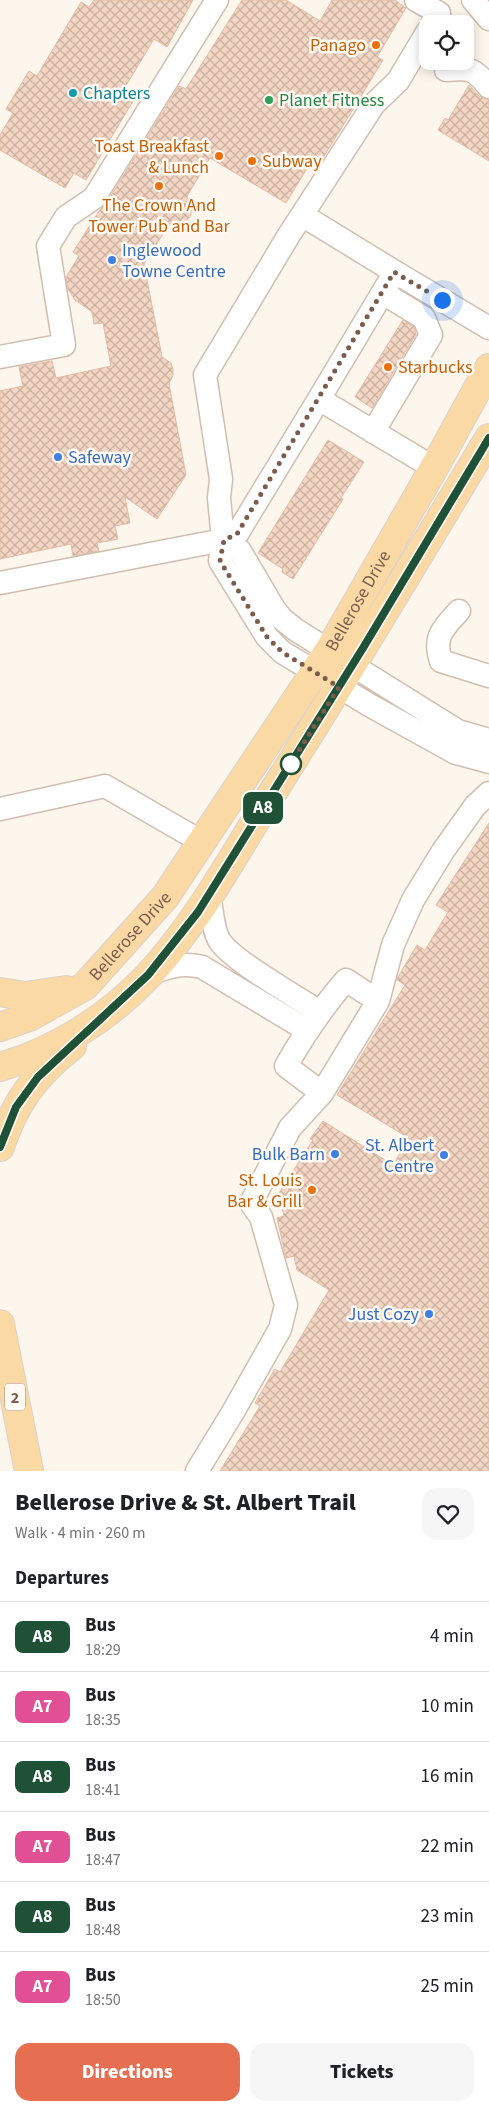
<!DOCTYPE html>
<html lang="en">
<head>
<meta charset="utf-8">
<style>
	body { margin:0; font-family:"Source Sans 3",sans-serif; background:#f6f6f6; color:#202124; height:100vh; display:flex; flex-direction:column; font-size:19px; white-space:nowrap }
	* { box-sizing:border-box; margin:0 }
	p { font-size:16px; color:#757577 }
	.icon { flex:none; width:28px; height:28px; fill:none; stroke:currentColor; stroke-width:2; stroke-linecap:round; stroke-linejoin:round }
	.map { position:relative; height:1471px; overflow:hidden }
	.drawer { display:flex; flex-direction:column; background:#fff; flex:1 }
	.drawer>* { flex:none }
	.badge { padding:0 10px; border-radius:8px; font-size:18px; line-height:32px }
	.tools { position:absolute; left:419px; top:15px; display:grid; gap:10px }
	.tools a { display:grid; place-items:center; width:55px; height:55px; border-radius:10px; background:#fff; box-shadow:0 2px 12px #0003; font-size:25px }
	.you { position:absolute; width:25px; height:25px; margin:-12px; border:4px solid #fff; border-radius:50%; background:#1a73e8; box-shadow:0 0 0 8px #1a73e833 }
	.map>.badge { position:absolute; translate:-50% -50%; box-shadow:0 0 0 2px #fff }
	h2 { padding:0 15px; font-size:19px; line-height:45px }
	.round { display:grid; place-items:center; flex:none; width:52px; height:52px; border-radius:15px; background:#f6f6f6 }
	.headline { display:flex; align-items:center; justify-content:space-between; height:85px; padding:0 15px }
	h1 { font-size:24px; font-weight:800; line-height:38px }
	.primary-button { display:flex; gap:10px; margin-top:auto; padding:10px 15px }
	.primary-button a { flex:1; height:58px; border-radius:15px; background:#e76f51; color:#fff; font-size:20px; font-weight:800; line-height:58px; text-align:center }
	.primary-button a+a { background:#f6f6f6; color:#202124 }
	ul { padding:0; list-style:none }
	li { display:flex; align-items:center; gap:15px; height:70px; padding:0 15px; border-top:1px solid #e0e0e0 }
	li div { flex:1 }
	li b { display:block; font-size:19px }
	li em { font-style:normal }
	li .badge { min-width:55px; font-weight:700; text-align:center }
	.map>svg:first-child { display:block }
	.building { fill:url(#building-cross-hatch); stroke:#e6bba3 }
	.lines { fill:none; stroke-linecap:round; stroke-linejoin:round }
	.minor-casing { stroke:#d1beb0; stroke-width:25 }
	.major-casing { stroke:#dad1cd; stroke-width:30 }
	.minor { stroke:#fff; stroke-width:22 }
	.major { stroke:#fbd9a5; stroke-width:28 }
	.line-casing { stroke:#fff; stroke-width:11 }
	.line { stroke:#1f5136; stroke-width:8 }
	.walk { stroke:#7a5c4d; stroke-width:5; stroke-dasharray:0 9 }
	.food-dot { fill:#e8710a; stroke:#fffaf3; stroke-width:2 }
	.culture-dot { fill:#0f9aa8; stroke:#fffaf3; stroke-width:2 }
	.leisure-dot { fill:#2e9e5b; stroke:#fffaf3; stroke-width:2 }
	.shop-dot { fill:#3f7fe0; stroke:#fffaf3; stroke-width:2 }
	.stop-dot { fill:#fff; stroke:#1f5136; stroke-width:2.5 }
	.labels { text-anchor:middle; stroke-width:5; stroke-linejoin:round; paint-order:stroke }
	.shield { fill:#fffaf3; stroke:#a28b7f; stroke-width:1 }
	.shield-label { font-size:16px; font-weight:bold; fill:#7a5c4d }
	.food-label { font-size:18px; fill:#c56008; stroke:#fffaf3; text-anchor:end }
	.culture-label { font-size:18px; fill:#0d838f; stroke:#fffaf3; text-anchor:start }
	.leisure-label { font-size:18px; fill:#27864d; stroke:#fffaf3; text-anchor:start }
	.shop-label { font-size:18px; fill:#366cbe; stroke:#fffaf3; text-anchor:end }
	.street-label { font-size:18px; fill:#7a5c4d; stroke:#fffaf3 }
</style>
</head>
<body>
<div class="map">
<svg width="489" height="1471" viewBox="0 0 489 1471">
	<defs>
		<pattern id="building-cross-hatch" width="8" height="8" patternUnits="userSpaceOnUse" patternTransform="scale(1.25)"><rect width="8" height="8" fill="#f3d5c3"/><path d="M0 0l8 8M0 8l8-8" fill="none" stroke="#cab0a1"/></pattern>
	</defs>
	<rect width="100%" height="100%" fill="#fdf6ec"/>
	<path class="building" d="M94,0H193L167,47L154,39L124,89L136,96L86,180L74,173L65,188L0,150V135L13,113L6,109L29,71L37,76L81,2L89,7Z
		M242,0H286L320,21L332,0H395L406,8L377,57L383,60L352,111L316,169L309,165L286,203L210,158L187,196L192,207L190,217L183,224L170,223L144,264L162,357L171,363L173,369V375L169,384L186,475L157,519L125,497L130,523L115,526L118,539L97,543L99,551L73,556L71,544L0,559V391L23,386L19,367L52,361L56,378L111,366L103,323L94,324L92,312L75,300L68,289L66,277L79,256L73,252L99,211L105,205L179,86L186,89Z
		M469,85L479,96L489,100V161L438,130L445,118L448,120Z
		M403,320L414,327L416,334L372,408L355,397Z
		M328,440L364,462L341,498L343,499L293,579L282,572L283,569L258,553Z
		M489,823V1471H220L260,1406L255,1403L275,1369L280,1372L329,1290L297,1270L294,1256L286,1258L277,1218L284,1216L279,1193L313,1140L310,1139L323,1121L393,1165L409,1138L337,1095L405,985L397,980L398,977L417,945L425,950L448,912L436,905Z"/>
	<g class="lines">
		<g class="minor-casing">
			<path id="minor" d="M416,0L439,13L432,24
				M473,0L489,19
				M428,31L398,81L374,104L289,235L205,375L221,479L219,498L223,540L220,561L267,637L282,652L371,706L456,753L489,762
				M446,70C471,68 473,68 489,87
				M302,215L395,272L319,399L434,468
				M395,272L489,328
				M0,357L64,345L48,246L66,217L94,198L217,0
				M373,432L431,335L424,318L383,293
				M223,540L240,551L273,607L281,618L296,630L458,731L489,740
				M0,583L223,540L237,534L319,399
				M459,611C443,628 433,637 441,661L489,676
				M0,809L105,786L202,842
				M209,894C212,908 212,927 219,940C232,961 296,996 319,1012
				M148,975C166,967 182,962 202,967L307,1030
				M322,1093L286,1066C305,1033 321,1009 346,980L378,1001
				M197,1471L233,1412L280,1329L286,1305L261,1217L251,1203L290,1128L322,1093L378,1001L393,945L413,900L443,851L475,806L489,793"/>
		</g>
		<g class="major-casing">
			<g id="major">
				<path d="M0,992L25,996L66,990"/>
				<path id="s1" d="M0,1027L31,1016L85,986L165,897L330,649L434,468L489,368"/>
				<path d="M0,1067C56,1051 108,1018 148,976C199,921 237,850 276,787C349,672 419,555 489,438"/>
				<path d="M0,1147C15,1102 35,1075 72,1046"/>
				<path d="M0,1324L29,1471"/>
			</g>
		</g>
		<use href="#minor" class="minor"/>
		<use href="#major" class="major"/>
	</g>
	<g class="lines">
		<g class="line-casing">
			<path id="line" d="M0,1147L16,1107L38,1077L148,975L198,912L363,648L489,438"/>
		</g>
		<use href="#line" class="line"/>
		<path class="walk" d="M291,764L288,768L339,687L282,652L267,637L220,561L224,540L237,534L394,272L442,300"/>
	</g>
	<g class="food-dot">
		<circle cx="376" cy="45" r="5"/>
		<circle cx="219" cy="156" r="5"/>
		<circle cx="252" cy="161" r="5"/>
		<circle cx="159" cy="186" r="5"/>
		<circle cx="388" cy="367" r="5"/>
		<circle cx="312" cy="1190" r="5"/>
	</g>
	<circle class="culture-dot" cx="73" cy="93" r="5"/>
	<circle class="leisure-dot" cx="269" cy="100" r="5"/>
	<g class="shop-dot">
		<circle cx="112" cy="260" r="5"/>
		<circle cx="58" cy="457" r="5"/>
		<circle cx="335" cy="1154" r="5"/>
		<circle cx="444" cy="1155" r="5"/>
		<circle cx="429" cy="1314" r="5"/>
	</g>
	<circle class="stop-dot" cx="291" cy="764" r="10"/>
	<g class="labels">
		<rect class="shield" x="5" y="1383.5" width="20" height="27" rx="4"/>
		<g class="shield-label">
			<text x="15" y="1403">2</text>
		</g>
		<g class="food-label">
			<text x="366" y="51">Panago</text>
			<text x="209" y="152">Toast Breakfast<tspan x="209" dy="21">&amp; Lunch</tspan></text>
			<text x="262" y="167" text-anchor="start">Subway</text>
			<text x="159" y="211" text-anchor="middle">The Crown And<tspan x="159" dy="21">Tower Pub and Bar</tspan></text>
			<text x="398" y="373" text-anchor="start">Starbucks</text>
			<text x="302" y="1186">St. Louis<tspan x="302" dy="21">Bar &amp; Grill</tspan></text>
		</g>
		<g class="culture-label">
			<text x="83" y="99">Chapters</text>
		</g>
		<g class="leisure-label">
			<text x="279" y="106">Planet Fitness</text>
		</g>
		<g class="shop-label">
			<text x="122" y="256" text-anchor="start">Inglewood<tspan x="122" dy="21">Towne Centre</tspan></text>
			<text x="68" y="463" text-anchor="start">Safeway</text>
			<text x="434" y="1151">St. Albert<tspan x="434" dy="21">Centre</tspan></text>
			<text x="325" y="1160">Bulk Barn</text>
			<text x="419" y="1320">Just Cozy</text>
		</g>
		<g class="street-label">
			<text dy="6" stroke="none"><textPath href="#s1" startOffset="568">Bellerose Drive</textPath></text>
			<text dy="6" stroke="none"><textPath href="#s1" startOffset="162">Bellerose Drive</textPath></text>
		</g>
	</g>
</svg>
<div class="tools">
<a><svg class="icon" aria-label="locate" viewBox="0 0 24 24"><circle cx="12" cy="12" r="6"/><path d="M12 2v4M12 18v4M2 12h4M18 12h4"/></svg></a>
</div>
<div class="you" style="left:442px;top:300px"></div>
<b class="badge" style="left:263px;top:808px;background:#1f5136;color:#fff">A8</b>
</div>
<section class="drawer">
<div class="headline"><div><h1>Bellerose Drive &amp; St. Albert Trail</h1><p>Walk · 4 min · 260 m</p></div><a class="round"><svg class="icon" aria-label="heart" viewBox="0 0 24 24"><path d="M12 20l-8-8c-3-5 5-10 8-4 3-6 11-1 8 4z"/></svg></a></div>
<h2>Departures</h2>
<ul>
<li><span class="badge" style="background:#1f5136;color:#fff">A8</span><div><b>Bus</b><p>18:29</p></div><em>4 min</em></li>
<li><span class="badge" style="background:#e15095;color:#fff">A7</span><div><b>Bus</b><p>18:35</p></div><em>10 min</em></li>
<li><span class="badge" style="background:#1f5136;color:#fff">A8</span><div><b>Bus</b><p>18:41</p></div><em>16 min</em></li>
<li><span class="badge" style="background:#e15095;color:#fff">A7</span><div><b>Bus</b><p>18:47</p></div><em>22 min</em></li>
<li><span class="badge" style="background:#1f5136;color:#fff">A8</span><div><b>Bus</b><p>18:48</p></div><em>23 min</em></li>
<li><span class="badge" style="background:#e15095;color:#fff">A7</span><div><b>Bus</b><p>18:50</p></div><em>25 min</em></li>
</ul>
<div class="primary-button"><a>Directions</a><a>Tickets</a></div>
</section>
</body>
</html>
